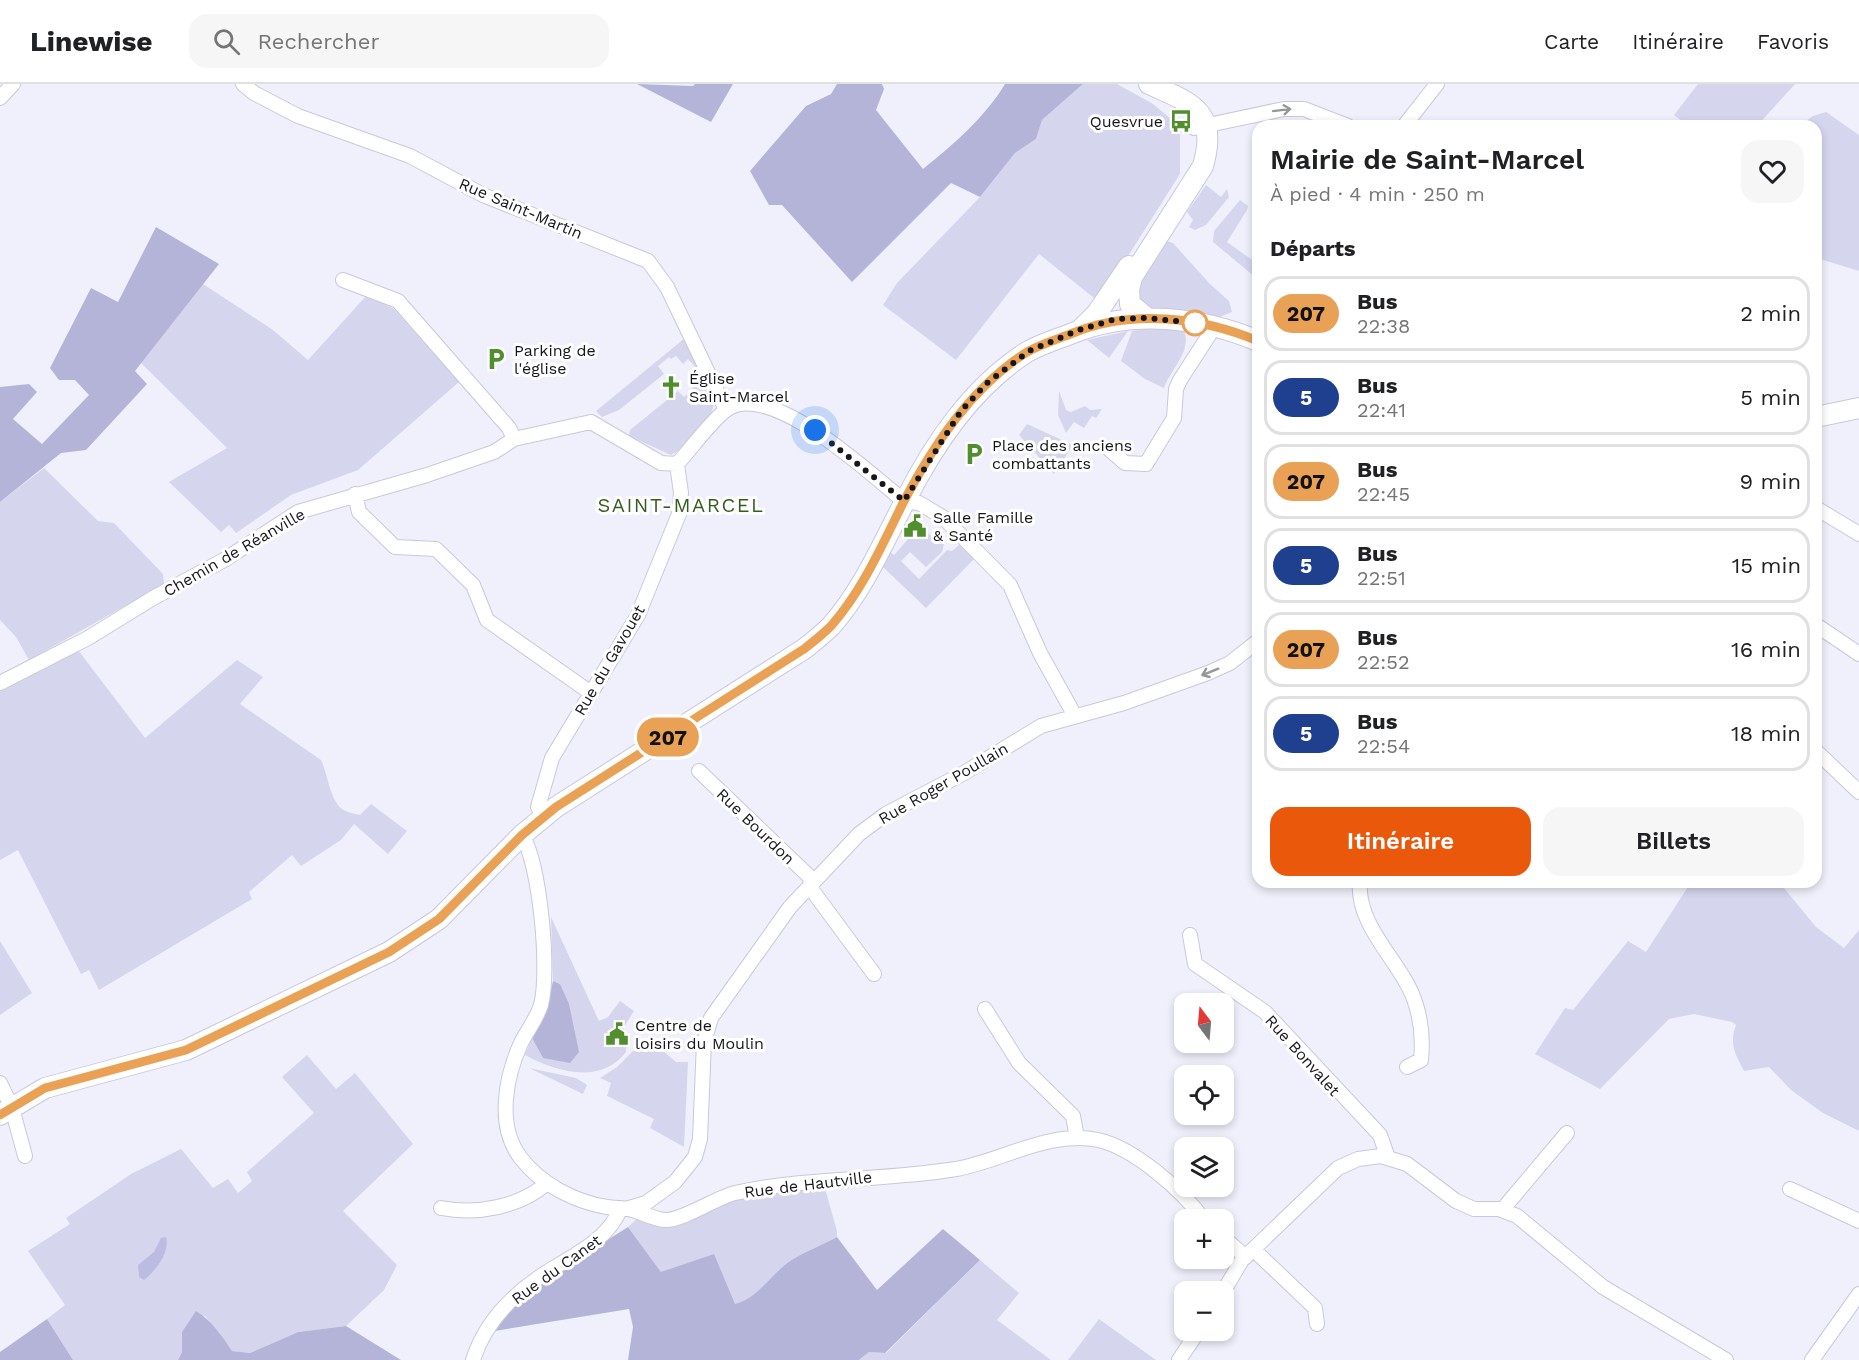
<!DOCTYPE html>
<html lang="fr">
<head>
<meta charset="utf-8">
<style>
	body { margin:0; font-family:"Work Sans",sans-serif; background:#f6f6f6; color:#202124; height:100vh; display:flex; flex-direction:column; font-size:22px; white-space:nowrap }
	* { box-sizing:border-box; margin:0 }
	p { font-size:20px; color:#757577 }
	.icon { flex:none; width:33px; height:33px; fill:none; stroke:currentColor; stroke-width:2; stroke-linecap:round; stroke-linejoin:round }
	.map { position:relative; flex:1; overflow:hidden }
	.panel { position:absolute; left:1252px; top:36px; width:570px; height:768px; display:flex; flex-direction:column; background:#fff; border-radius:18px; box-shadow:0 3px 9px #0003 }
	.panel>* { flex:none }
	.badge { padding:0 12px; border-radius:20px; font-size:21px; line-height:39px }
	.needle { width:39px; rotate:344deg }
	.buttons { position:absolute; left:1174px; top:909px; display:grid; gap:12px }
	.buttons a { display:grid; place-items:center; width:60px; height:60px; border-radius:12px; background:#fff; box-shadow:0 3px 9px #0003; font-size:30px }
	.you { position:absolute; width:30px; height:30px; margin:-15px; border:4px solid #fff; border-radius:50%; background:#1a73e8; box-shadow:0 0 0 9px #1a73e833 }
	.map>.badge { position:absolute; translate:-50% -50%; box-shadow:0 0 0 3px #fff }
	h2 { padding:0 18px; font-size:22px; line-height:54px }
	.round { display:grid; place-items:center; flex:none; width:63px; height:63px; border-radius:18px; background:#f6f6f6 }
	.head { display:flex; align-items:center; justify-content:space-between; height:102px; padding:0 18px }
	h1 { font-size:28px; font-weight:600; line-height:45px }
	.button { display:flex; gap:12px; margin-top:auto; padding:12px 18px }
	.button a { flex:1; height:69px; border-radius:18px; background:#ea580c; color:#fff; font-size:24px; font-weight:600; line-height:69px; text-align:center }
	.button a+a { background:#f6f6f6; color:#202124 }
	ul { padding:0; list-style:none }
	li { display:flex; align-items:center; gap:18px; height:75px; margin:0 12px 9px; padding:0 6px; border:3px solid #e0e0e0; border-radius:18px }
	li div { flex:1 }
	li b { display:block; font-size:22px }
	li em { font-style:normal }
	li .badge { min-width:66px; font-weight:700; text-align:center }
	header { display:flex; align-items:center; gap:36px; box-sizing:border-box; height:84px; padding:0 30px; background:#fff; border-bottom:2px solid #e0e0e0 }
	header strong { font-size:28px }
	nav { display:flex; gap:33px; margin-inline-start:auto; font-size:21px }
	.search { width:420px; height:54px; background:#f6f6f6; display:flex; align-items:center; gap:15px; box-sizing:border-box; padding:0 21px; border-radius:18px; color:#757577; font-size:22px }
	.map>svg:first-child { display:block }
	.green { fill:#d5d5ed }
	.forest { fill:#b4b4d9 }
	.water { fill:#bcbbe1 }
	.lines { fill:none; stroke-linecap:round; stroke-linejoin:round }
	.street-casing { stroke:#c8c8db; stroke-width:16 }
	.secondary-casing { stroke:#c8c8db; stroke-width:22 }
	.street { stroke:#fff; stroke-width:14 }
	.secondary { stroke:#fff; stroke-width:20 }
	.oneway { stroke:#969699 }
	.line-casing { stroke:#fff; stroke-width:14 }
	.line { stroke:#e9a255; stroke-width:9 }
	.walk { stroke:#16161d; stroke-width:6; stroke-dasharray:0 10.8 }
	.stop-dot { fill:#fff; stroke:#e9a255; stroke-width:3 }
	.labels { text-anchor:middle; stroke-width:6; stroke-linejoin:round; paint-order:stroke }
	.poi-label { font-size:16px; fill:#16161d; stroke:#fff; text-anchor:start }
	.street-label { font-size:16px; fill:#16161d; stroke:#fff }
	.quarter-label { font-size:20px; letter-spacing:1.5px; fill:#365c20; stroke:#fff }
</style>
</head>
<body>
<header>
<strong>Linewise</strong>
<div class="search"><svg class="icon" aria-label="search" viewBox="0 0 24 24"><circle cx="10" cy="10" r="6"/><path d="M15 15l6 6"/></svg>Rechercher</div>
<nav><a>Carte</a><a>Itinéraire</a><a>Favoris</a></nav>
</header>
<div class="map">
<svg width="1859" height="1276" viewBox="0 0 1859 1276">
	<rect width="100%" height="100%" fill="#f0f0fc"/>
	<path class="green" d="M1083,0H1117L1153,20L1171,35L1180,50V90L1099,218L1039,170L956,276L883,221L897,199L980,113L1015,69L1036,55L1042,36Z
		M1698,0H1795L1757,42H1688L1674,31Z
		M1826,28L1859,51V187L1817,174L1816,42H1798L1813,32Z
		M1206,101L1221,113L1227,105L1229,113L1206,141L1195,146L1189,143L1193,136L1187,128Z
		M1240,116L1248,122L1247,126L1227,158L1258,180V203L1255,193L1213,158L1214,147Z
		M1167,157L1173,159L1209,199L1229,217L1232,228L1219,233L1145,223L1137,218L1142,197Z
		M203,200L273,246L308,276L367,211L394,225L459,298L358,386L291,411L236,449L229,441L221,448L169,398L227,364L141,279Z
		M1145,245L1184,246C1192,268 1171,284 1164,304L1145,295L1121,277L1132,247Z
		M1128,247L1109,274L1087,256Z
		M685,254L714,319C712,338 688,363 671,371L629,352L630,346L678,307L684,313L698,299L692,291L698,286L688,275L683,280L676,272L671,275L669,273L658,282L664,290L619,326L602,333L596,327Z
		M1059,307L1066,326L1071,328L1085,322L1090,326L1102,325L1096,334L1092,332L1084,344L1074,338L1066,349L1058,331Z
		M1027,340L1073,361L1054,390L1019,351Z
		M44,384L98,437L114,439L163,490L164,500L29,576L16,553L0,536V418Z
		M917,445L925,452L929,450L944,460L942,468L926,483L910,468L901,477L919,495L947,466L952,467L959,461L974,475L926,524L883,483L890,468L894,471Z
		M78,566L145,654L237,576L263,593L240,620L321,676C328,690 329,714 342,725C346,728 355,730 360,731L371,720L407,747L388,770L354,740L341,756L301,782L292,771L249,808L252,815L99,906L89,886L81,890L18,766L0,776V607Z
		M1691,798H1779L1816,843L1844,864L1859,846V1047L1823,1029L1791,1006L1769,983L1744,987C1735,970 1729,960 1736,941L1732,938L1694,930L1669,935L1600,1005L1535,970L1565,924L1573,926L1628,857L1646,868Z
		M551,833L599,937L608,933L620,917L634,927L624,943L626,968C601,1001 556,988 525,971L532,954L543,974L560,900L553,897Z
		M0,857L32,909L0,931Z
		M649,965L662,966L676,978H688L684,1063L650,1044L654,1035L607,1012L611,999L600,994L617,983L633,967Z
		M307,971L336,1005L355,989L413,1060L343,1127L397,1181L384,1206L346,1242L298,1248L250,1269L232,1267L205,1232L182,1248V1268L178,1276H73L47,1235L65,1221L28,1167L70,1140L66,1134L131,1090L181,1065L213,1104L228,1095L238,1109L252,1097L247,1088L314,1029L282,993Z
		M529,984L576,994L587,1001L583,1010Z
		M824,1101L837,1147V1153C822,1161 804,1168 790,1177C770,1191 758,1214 735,1221L661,1188L628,1143L639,1133L683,1138L733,1116Z
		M980,1176L1019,1209L997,1236L1051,1276H859L869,1268L886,1269Z
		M1099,1235L1156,1276H1068Z"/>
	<path class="forest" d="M637,0L693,2L695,0H733L711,38Z
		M837,0H882L884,5L876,26L923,85C952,62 986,32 1005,0H1083L1042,36L1036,55L1015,69L980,113L951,99L852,198L782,121H769L750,87L806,22L831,10Z
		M156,143L219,180L135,287L147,300L86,366L61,369L0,418V303L29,300L37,308L13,335L42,360L89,311L75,296H59L50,284L91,204L118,218Z
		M553,897L560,900L569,920L579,968L570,979L543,974L532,954L550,910Z
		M628,1143L661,1188L714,1170L735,1220C758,1214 770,1191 790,1177C804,1168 822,1161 837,1153L877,1206L943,1145L980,1176L885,1269L869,1268L859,1276H628L633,1243L629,1225L495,1247C525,1198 581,1174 628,1143Z
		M196,1227C212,1237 222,1252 232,1267L250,1269L298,1248L346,1242L401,1276H178L182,1268V1248Z
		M47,1235L73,1276H0V1268Z"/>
	<path class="water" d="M166,1153C170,1169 156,1186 144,1196L139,1193L138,1181L154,1168L161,1154Z"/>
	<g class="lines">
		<g class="street-casing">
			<path id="street" d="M243,0L254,9L298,32L410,72L483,111L648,177L667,203L726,326
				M0,14L13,0
				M1404,42L1437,0
				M1194,44L1284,25H1304L1348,42
				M343,196L398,217L509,344L514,355
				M1110,366L1125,379L1146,380L1174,334L1176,305L1180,296L1215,242
				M355,410L359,428L395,463L436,465L473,501L487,536L591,609
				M1816,424L1859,450
				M1816,541L1859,570
				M0,599L88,554L153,514L224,476L298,428L427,391L494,368L514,355L591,338L661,379L677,380C692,364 710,338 726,326C770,294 871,391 904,417L919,419L944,434L1010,501L1040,569L1075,632
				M1816,667L1859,708
				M699,687L814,797
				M544,734L538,723L552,674L638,531L679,430L681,409L677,380
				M522,751C540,780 550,887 541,921C537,934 527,947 521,959C506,992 496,1041 520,1073C540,1100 575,1118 607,1123C614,1124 622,1124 629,1125C641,1128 653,1135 665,1136C682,1137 717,1113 735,1109C808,1093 883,1097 956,1085C1002,1077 1049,1046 1098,1056C1134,1064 1182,1106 1204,1136
				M1360,798C1356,842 1401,878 1414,915C1421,934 1423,956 1421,976L1407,983
				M809,802L874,890
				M1190,851L1195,880L1265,928L1380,1051L1388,1074
				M985,925L1019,979L1073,1032L1077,1054
				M0,999L12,1024L25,1072
				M1790,1105L1859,1137
				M441,1124C477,1131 520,1123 547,1099
				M626,1125L646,1119L675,1098L695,1073L700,1055L704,958L711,934L790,823L859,750L886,730L964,689L1041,642L1124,619L1208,589L1230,579L1258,557
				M1502,1126L1567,1049
				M1224,1154L1246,1173
				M1254,1166L1315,1224L1317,1240
				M1223,1208L1242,1176L1338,1084L1358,1075L1381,1072L1407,1080L1456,1117L1474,1125H1499L1517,1132L1603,1203L1726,1276
				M473,1276C484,1241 508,1215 538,1194C568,1173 606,1160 621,1124
				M1179,1276L1199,1246
				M1812,1276L1859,1210"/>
		</g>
		<g class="secondary-casing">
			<path id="secondary" d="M1147,234L1130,220L1129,206L1132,193L1203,82C1219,26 1191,19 1149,0
				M1081,245L1097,229L1129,182
				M1816,333L1859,324
				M0,1031L45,1004L186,966L389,868L439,835L522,751L556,723L804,565C813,558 823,550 831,542C863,506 883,459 905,417C934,360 972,303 1027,268C1041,260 1058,255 1073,249C1132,225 1201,233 1258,257"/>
		</g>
		<use href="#street" class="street"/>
		<use href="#secondary" class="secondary"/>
	</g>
	<defs><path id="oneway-shaft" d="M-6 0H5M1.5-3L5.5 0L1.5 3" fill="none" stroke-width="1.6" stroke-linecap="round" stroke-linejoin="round" transform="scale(1.5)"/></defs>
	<g class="oneway">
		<use href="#oneway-shaft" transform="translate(1282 26) rotate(-7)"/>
		<use href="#oneway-shaft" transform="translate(1210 588) rotate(158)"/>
	</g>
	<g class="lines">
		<g class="line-casing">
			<path id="line" d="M0,1031L45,1004L186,966L389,868L439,835L522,751L556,723L804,565C813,558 823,550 831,542C863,506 883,459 904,417C934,360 972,303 1027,268C1041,260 1058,255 1073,249C1132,225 1201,233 1258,257"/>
		</g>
		<use href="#line" class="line"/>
		<path class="walk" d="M815,346L904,417L961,327L987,299L1029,267L1079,246L1116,235L1147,234L1195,239"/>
	</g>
	<defs>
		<g id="bus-bare" transform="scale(1.8)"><path d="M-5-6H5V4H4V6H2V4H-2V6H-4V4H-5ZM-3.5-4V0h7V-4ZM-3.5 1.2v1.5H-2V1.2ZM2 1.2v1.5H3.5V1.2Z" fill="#518e2d" stroke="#fff" stroke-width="2.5" paint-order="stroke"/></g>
		<g id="parking-bare" transform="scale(1.8)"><path d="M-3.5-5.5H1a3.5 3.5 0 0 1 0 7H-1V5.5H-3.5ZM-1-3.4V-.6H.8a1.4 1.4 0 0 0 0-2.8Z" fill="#518e2d" stroke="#fff" stroke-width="2.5" paint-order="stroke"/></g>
		<g id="church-bare" transform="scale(1.8)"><path d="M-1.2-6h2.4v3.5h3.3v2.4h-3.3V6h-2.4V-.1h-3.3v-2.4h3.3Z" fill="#518e2d" stroke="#fff" stroke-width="2.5" paint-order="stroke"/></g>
		<g id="civic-bare" transform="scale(1.8)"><path d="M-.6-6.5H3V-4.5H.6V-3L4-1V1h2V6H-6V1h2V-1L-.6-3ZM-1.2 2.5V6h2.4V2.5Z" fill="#518e2d" stroke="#fff" stroke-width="2.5" paint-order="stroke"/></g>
	</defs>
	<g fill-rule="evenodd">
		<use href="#bus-bare" x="1181" y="37"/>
		<use href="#parking-bare" x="496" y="275"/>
		<use href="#church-bare" x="671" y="303"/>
		<use href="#parking-bare" x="974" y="370"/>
		<use href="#civic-bare" x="915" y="442"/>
		<use href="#civic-bare" x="617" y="950"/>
	</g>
	<circle class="stop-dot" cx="1195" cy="239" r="12"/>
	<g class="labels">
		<g class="poi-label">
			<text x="1163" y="43" text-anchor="end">Quesvrue</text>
			<text x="514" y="272">Parking de<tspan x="514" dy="18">l'église</tspan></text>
			<text x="689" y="300">Église<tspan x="689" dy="18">Saint-Marcel</tspan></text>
			<text x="992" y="367">Place des anciens<tspan x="992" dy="18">combattants</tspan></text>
			<text x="933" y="439">Salle Famille<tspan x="933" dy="18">&amp; Santé</tspan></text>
			<text x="635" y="947">Centre de<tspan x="635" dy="18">loisirs du Moulin</tspan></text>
		</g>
		<g class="street-label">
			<text transform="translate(521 124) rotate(23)" y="6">Rue Saint-Martin</text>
			<text transform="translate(234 468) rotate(-30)" y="6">Chemin de Réanville</text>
			<text transform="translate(609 576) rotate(-60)" y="6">Rue du Gavouet</text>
			<text transform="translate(943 699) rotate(-30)" y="6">Rue Roger Poullain</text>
			<text transform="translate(756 742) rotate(44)" y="6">Rue Bourdon</text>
			<text transform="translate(1303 971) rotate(48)" y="6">Rue Bonvalet</text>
			<text transform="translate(808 1100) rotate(-7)" y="6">Rue de Hautville</text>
			<text transform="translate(556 1185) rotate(-36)" y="6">Rue du Canet</text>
		</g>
		<g class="quarter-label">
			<text x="681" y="428">SAINT-MARCEL</text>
		</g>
	</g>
</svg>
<div class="buttons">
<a><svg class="needle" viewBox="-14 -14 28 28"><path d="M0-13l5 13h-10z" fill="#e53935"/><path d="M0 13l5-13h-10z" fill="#757577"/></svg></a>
<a><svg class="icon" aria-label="locate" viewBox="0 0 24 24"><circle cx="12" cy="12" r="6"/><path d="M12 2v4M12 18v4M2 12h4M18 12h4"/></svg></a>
<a><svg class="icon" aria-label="layers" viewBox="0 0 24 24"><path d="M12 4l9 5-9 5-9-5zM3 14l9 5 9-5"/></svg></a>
<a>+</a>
<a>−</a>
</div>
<div class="you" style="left:815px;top:346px"></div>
<b class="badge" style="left:668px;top:653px;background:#e9a255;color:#111">207</b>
<section class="panel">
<div class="head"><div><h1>Mairie de Saint-Marcel</h1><p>À pied · 4 min · 250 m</p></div><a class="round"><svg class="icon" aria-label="heart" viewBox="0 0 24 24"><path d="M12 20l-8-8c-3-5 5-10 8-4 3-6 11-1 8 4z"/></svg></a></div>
<h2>Départs</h2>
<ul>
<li><span class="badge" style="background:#e9a255;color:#111">207</span><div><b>Bus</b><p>22:38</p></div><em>2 min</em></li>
<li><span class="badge" style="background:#1e408e;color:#fff">5</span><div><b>Bus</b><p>22:41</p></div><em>5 min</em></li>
<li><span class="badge" style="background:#e9a255;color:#111">207</span><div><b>Bus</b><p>22:45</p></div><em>9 min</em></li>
<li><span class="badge" style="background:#1e408e;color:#fff">5</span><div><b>Bus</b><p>22:51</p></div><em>15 min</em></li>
<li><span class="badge" style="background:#e9a255;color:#111">207</span><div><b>Bus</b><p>22:52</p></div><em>16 min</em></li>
<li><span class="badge" style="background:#1e408e;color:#fff">5</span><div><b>Bus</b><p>22:54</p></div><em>18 min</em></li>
</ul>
<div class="button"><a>Itinéraire</a><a>Billets</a></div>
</section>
</div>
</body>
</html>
